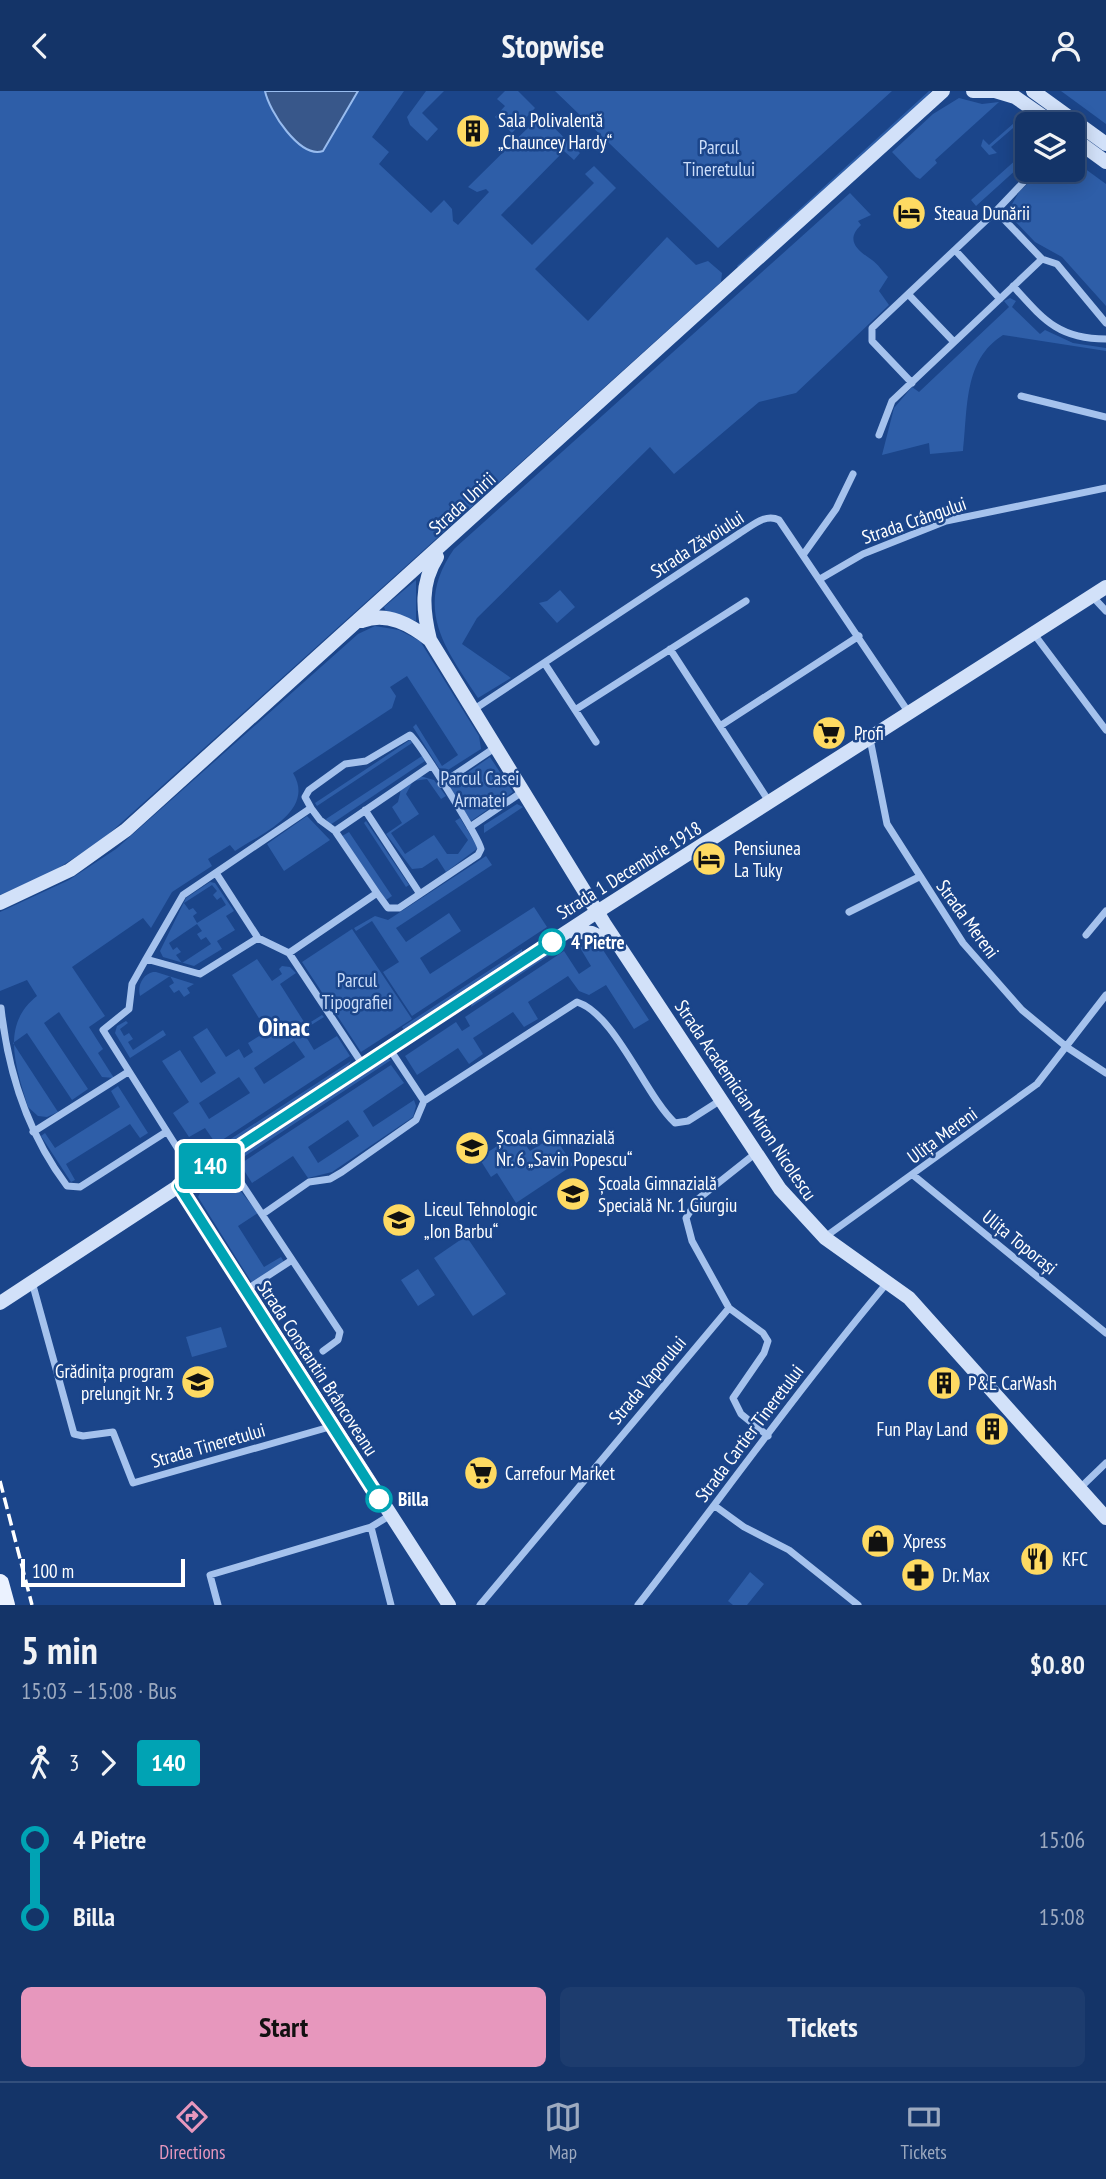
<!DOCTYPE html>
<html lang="en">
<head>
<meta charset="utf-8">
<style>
	body { margin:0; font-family:"PT Sans Narrow",sans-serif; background:#1d3c6e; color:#f1f3f6; height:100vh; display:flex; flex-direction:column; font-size:26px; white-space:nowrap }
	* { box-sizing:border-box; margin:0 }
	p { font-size:23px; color:#9daac0 }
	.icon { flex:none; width:38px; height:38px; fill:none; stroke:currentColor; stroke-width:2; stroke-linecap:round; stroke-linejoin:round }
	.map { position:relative; height:1514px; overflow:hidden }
	.details { display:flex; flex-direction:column; background:#143468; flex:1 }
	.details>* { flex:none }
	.badge { padding:0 14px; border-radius:5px; font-size:24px; line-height:46px }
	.tools { position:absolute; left:1015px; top:21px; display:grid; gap:14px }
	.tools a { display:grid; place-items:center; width:70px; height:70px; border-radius:10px; background:#143468; box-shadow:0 4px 18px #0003,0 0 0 2px #334f7c; font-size:35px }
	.scale { position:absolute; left:21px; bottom:18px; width:164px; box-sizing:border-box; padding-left:7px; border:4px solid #fff; border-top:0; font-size:19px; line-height:24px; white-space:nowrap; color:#fff; -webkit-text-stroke:5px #1b458a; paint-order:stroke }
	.map>.badge { position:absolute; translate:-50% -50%; box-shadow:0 0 0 4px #fff }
	.legs { display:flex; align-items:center; gap:10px; height:77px; padding:0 21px; font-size:23px }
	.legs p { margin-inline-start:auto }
	.headline { display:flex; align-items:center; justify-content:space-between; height:119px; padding:0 21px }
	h1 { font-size:38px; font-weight:800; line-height:52px }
	.cta { display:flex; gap:14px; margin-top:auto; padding:14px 21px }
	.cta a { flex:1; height:80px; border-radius:10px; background:#e797bd; color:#111; font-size:28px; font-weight:800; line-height:80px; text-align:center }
	.cta a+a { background:#1d3c6e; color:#f1f3f6 }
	ul { padding:0 21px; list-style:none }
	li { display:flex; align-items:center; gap:24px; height:77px; font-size:26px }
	li i { display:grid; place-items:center; width:10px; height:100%; margin:0 9px; background:currentColor }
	li i::after { content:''; width:18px; height:18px; margin:-9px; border:5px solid; border-radius:50%; background:#143468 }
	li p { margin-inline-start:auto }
	li:first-child i { background:linear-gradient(#0000 50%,currentColor 0) }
	li:last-child i { background:linear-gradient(currentColor 50%,#0000 0) }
	header { display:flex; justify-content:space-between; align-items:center; height:91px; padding:0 21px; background:#143468; font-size:32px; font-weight:800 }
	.menu { display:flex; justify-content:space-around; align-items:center; height:98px; border-top:2px solid #334f7c; background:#143468; font-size:19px; color:#9daac0 }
	.menu a { display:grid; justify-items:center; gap:4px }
	.menu .selected { color:#e797bd }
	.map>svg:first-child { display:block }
	.green { fill:#2e5ea8; fill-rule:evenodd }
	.water { fill:#38578a; stroke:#98bcef; stroke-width:2 }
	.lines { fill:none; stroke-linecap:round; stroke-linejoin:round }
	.street { stroke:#a5c2ed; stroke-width:7 }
	.secondary { stroke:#d2e1f9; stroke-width:14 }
	.primary { stroke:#ebf2ff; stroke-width:18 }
	.rail { stroke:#fff; stroke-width:3.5; stroke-dasharray:12 5; stroke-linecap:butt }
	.line-1-casing { stroke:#fff; stroke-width:16 }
	.line-1 { stroke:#00a3b4; stroke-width:10 }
	.stop-1-dot { fill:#fff; stroke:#00a3b4; stroke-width:3.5 }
	.labels { text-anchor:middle; stroke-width:5; stroke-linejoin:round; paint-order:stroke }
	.poi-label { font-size:19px; fill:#fff; stroke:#1b458a; text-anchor:start }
	.park-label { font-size:19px; fill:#cbddf9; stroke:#1b458a }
	.street-label { font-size:19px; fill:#fff; stroke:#1b458a }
	.stop-label { font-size:19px; font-weight:bold; fill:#fff; stroke:#1b458a; text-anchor:start }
	.district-label { font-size:26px; font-weight:bold; fill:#fff; stroke:#1b458a }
</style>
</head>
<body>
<header><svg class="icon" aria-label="back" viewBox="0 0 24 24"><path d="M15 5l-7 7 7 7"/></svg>Stopwise<svg class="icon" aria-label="person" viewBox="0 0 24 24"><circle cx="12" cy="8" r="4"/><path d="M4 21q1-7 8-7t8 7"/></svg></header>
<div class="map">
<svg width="1106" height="1514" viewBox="0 0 1106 1514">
	<rect width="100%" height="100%" fill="#1b458a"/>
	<path class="green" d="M0,0H404L372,46L389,61L379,73L431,122L444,109L452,118L453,130L458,134L489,101L486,98L477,101L468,96L541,24L580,62L574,69L564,60L501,124L532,154L594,92L585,83L594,75L616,97L535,178L588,230L667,146L696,174L708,170L722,182L721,191L101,750L52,781L0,804Z
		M426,0H444L422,22L438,38L427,50L410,34L407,26Z
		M505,0H518L535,17L512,42L495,26L505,15L497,8Z
		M555,0H892L718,157Z
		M929,0H931L925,9L739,177L737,175Z
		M1061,0H1106V33Z
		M959,7L982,13L999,11L935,69L937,72L920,88L916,86L892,61L933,23Z
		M1023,24L1026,26L991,56L997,62L989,64L981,55L983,48L989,54Z
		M1027,59V69L976,115L971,109Z
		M1073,69L1106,93V215L1062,166L1035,151L1007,122L1019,101L1042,79H1073Z
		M850,102L871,124L858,130L861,134C844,150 859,160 872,169C878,173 883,181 888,186L879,200L889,214L796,302L759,311L674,383L650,356L477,527L462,553L511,587L478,607C445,557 413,517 454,458Z
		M1010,207L1016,210L1012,216L1040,243L1045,239L1073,252L1106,257V260L1003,244C963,269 968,318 963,360L930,363L929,352L882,364L894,317L912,296L919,301L1009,216L1004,210Z
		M416,489V530L386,521L384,516Z
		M560,499L575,516L557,532L539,512L547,510Z
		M375,535L399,539L420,550L479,645L481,658L448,679L439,677L413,636L416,633L442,675L458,664L407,585L390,596L396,605L392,617L293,682C316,720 261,743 235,760L230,754L208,768L212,775L172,801L151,837L143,827L72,876L105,925L89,936L103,958L98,962L114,987L102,986L59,921L44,932L88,998L72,1009L27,942L13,952L58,1021L47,1026L38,1025L28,1016C16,976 0,934 37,905L27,889L0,900V821L69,789L116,758L358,543Z
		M410,649L412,652L317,715L315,712Z
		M422,665L425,670L330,734L326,728Z
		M490,666L513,701L471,730L448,695Z
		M420,685L434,689L446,705L441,708L427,688L413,690L406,703L419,723L391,742L405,763L434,744L447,763H458L468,749L455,730L460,727L478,757L446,781L437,767L422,777L412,778L386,743L402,732L392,716L398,711L401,698Z
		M517,713L523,716L484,742V734Z
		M307,725L330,749L284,780L267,753Z
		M366,730L409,794L406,796L364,732Z
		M349,741L392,805L386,809L342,745Z
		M486,765L492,774L396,837L406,851L449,822L461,840L420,867L430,883L534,816L547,836L412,925L383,881L399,871L372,830L356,840L354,837L375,825L388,829Z
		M210,791L215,792L234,820L226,825L235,839L217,850L222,858L194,875L163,866L160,860L186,807ZM212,794L217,800L213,804L217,809L221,806L226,814L197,832L193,825L197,822L193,817L189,819L184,812ZM197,833L202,840L197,843L201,849L206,846L211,853L182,872L176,864L181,861L177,856L173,859L169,852Z
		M352,838L412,928L361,961L302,871Z
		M582,850L594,852L603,859L649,929L634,938L606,894L589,904L579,900L568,885L528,911L538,928L524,936L513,921L473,947L483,963L469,973L458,957L417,984L405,965L456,931L462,940L470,935L465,926L564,860L579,883L591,875L579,855Z
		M559,855L562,856L471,916L472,912Z
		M522,858V862L404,939L402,936Z
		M257,868L272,890L282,883L279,878L282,875L290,876L296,882L280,893L306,934L322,924L324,926L308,936L310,941L305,944L314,959L337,945L350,965L216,1053L205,1037L189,1046L173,1022L189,1011L162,970L180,959L201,992L216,982L193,946L207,937L226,966L239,958L244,967L253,961L248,952L267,940L232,884ZM294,950L305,966L264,993L254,977ZM239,986L250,1002L209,1028L199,1012Z
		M153,881H156L194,893L187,897L190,902L184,906L179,899L174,902L169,895L174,892L170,885L140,905C137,895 143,883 153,881Z
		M126,930L128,932L120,938L124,945L129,942L133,948L128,951L133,959L163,939L166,944L130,967L115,942L117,935Z
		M387,967L391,969L239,1069L240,1064Z
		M351,970L348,975L208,1067L203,1066Z
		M391,974L404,992L363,1020L373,1036L414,1009L416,1015L413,1026L332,1081L308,1087L293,1065L252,1092L240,1073ZM348,1029L359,1045L318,1072L308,1056Z
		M118,995L148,1042L140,1047L130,1033L66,1073L75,1089L71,1091L41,1045L45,1042L55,1057L120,1016L111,1000Z
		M517,1042L530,1060L554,1045L573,1074L516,1112L497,1082L491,1086L479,1067Z
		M230,1079L238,1090L235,1093L258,1122L238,1135L264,1176L281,1166L284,1171L252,1192L198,1106L202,1098Z
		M466,1145L506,1203L473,1225L434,1167Z
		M418,1178L435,1204L418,1215L401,1189Z
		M221,1236L227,1256L192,1266L186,1246Z
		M750,1481L764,1493L747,1514H733L728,1510Z"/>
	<path class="water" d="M265,0H358L323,60C300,68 269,20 265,0Z"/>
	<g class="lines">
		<path class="street" d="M1035,79L996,120L1042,168
			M955,159L1000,208
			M1013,195C1043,228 1058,248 1106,248
			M908,203L954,251
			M912,292L872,250V237L996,120
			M1021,305L1106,326
			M879,344L892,310L1042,168L1057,173L1106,232
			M803,464L836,418L853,383
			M820,488L863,463L946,430L1106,397
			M1092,505L1106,520
			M1034,543L1106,639
			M670,558L770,712
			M545,573L596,651
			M473,619L740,442C752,435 765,422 779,429L909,622
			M575,619L746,510
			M720,635L859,545
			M870,648L887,733L963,852L1022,919L1068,957L1106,982
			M441,693L496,656
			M365,719L420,803
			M470,736L522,701
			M335,740L432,674
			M216,782L258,847L289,862L363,974
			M849,821L919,786
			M1086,844L1106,820
			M289,862L377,802L388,817H399L478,764L481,758C479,747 417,648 410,644L366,670L345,673L309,699L305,706L311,717
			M146,868L183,804L311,717L320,729L335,740L377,802
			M1,917C8,981 28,1043 67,1095L80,1096L166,1041
			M389,957L424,1010
			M33,1041L128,981
			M224,1066L340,1241L338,1249L323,1260
			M913,1084L1106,1242
			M195,1085L103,939L129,918L132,893L146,868L200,883L258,847
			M263,1123L309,1091L330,1088L342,1081L416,1029L424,1010L577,911C615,923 645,1004 675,1032L688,1030L721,1009
			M825,1146L1037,993L1106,904
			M32,1191L74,1343L83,1345L113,1341L133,1392L333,1335
			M246,1199L292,1169
			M729,1217L692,1150L686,1127L698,1108L756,1062
			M1079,1398L1106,1372
			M715,1415L744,1436L789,1459L858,1514
			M371,1436L391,1514
			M218,1514L210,1484L371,1436L389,1425
			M480,1514L729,1217L763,1242L768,1250L764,1262L733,1307L741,1323L768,1345
			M638,1514C721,1407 800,1296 887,1192"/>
		<path class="secondary" d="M973,0H993
			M995,0L1015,6L1054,33
			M1033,0L1106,53
			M1073,47L1106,71
			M437,466C420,493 423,520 430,549L604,832L780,1098L825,1147L909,1207L1106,1427
			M362,530C387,520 411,534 430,549
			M0,812L70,779L126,739L943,0
			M568,840L592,842L616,853
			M179,1095L449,1514
			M0,1212L597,821L1106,496"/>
		<path class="primary" d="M0,1492L6,1514"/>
		<path class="rail" d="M0,1390L32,1514"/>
	</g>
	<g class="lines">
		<g class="line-1-casing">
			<path id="line-1" d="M379,1408L179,1095L552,851"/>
		</g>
		<use href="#line-1" class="line-1"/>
	</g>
	<defs>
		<g id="building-disc" transform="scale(1.75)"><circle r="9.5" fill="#feda62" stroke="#1b458a"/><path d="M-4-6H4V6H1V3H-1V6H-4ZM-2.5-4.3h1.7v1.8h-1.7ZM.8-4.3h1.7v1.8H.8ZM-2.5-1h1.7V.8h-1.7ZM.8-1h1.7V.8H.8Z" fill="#111"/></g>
		<g id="hotel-disc" transform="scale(1.75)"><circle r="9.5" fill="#feda62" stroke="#1b458a"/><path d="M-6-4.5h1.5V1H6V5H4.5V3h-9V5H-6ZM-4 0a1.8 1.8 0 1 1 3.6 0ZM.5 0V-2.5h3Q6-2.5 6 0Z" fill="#111"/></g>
		<g id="supermarket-disc" transform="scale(1.75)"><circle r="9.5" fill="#feda62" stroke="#1b458a"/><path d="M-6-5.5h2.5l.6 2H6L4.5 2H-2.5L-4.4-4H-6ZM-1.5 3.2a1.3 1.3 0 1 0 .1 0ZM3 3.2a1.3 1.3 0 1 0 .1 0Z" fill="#111"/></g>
		<g id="school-disc" transform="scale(1.75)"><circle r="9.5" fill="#feda62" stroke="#1b458a"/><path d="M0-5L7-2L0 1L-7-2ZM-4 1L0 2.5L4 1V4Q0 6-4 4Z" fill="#111"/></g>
		<g id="shop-disc" transform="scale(1.75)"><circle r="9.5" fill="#feda62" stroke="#1b458a"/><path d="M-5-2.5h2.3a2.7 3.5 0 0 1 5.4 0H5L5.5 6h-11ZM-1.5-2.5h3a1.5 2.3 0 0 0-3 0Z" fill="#111"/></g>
		<g id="restaurant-disc" transform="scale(1.75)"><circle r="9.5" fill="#feda62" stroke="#1b458a"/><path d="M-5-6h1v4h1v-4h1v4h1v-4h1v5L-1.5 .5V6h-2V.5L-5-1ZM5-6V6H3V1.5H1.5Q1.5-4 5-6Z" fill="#111"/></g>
		<g id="pharmacy-disc" transform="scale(1.75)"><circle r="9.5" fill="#feda62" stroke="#1b458a"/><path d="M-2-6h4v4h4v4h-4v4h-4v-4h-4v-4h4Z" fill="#111"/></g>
	</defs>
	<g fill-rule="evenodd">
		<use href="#building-disc" x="473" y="40"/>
		<use href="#hotel-disc" x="909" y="122"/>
		<use href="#supermarket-disc" x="829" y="642"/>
		<use href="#hotel-disc" x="709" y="768"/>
		<use href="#school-disc" x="472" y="1057"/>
		<use href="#school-disc" x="573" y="1103"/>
		<use href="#school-disc" x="399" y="1129"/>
		<use href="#school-disc" x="198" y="1291"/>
		<use href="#building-disc" x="944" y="1292"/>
		<use href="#building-disc" x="992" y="1338"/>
		<use href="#supermarket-disc" x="481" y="1382"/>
		<use href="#shop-disc" x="878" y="1450"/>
		<use href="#restaurant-disc" x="1037" y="1468"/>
		<use href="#pharmacy-disc" x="918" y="1484"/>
	</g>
	<g class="stop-1-dot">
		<circle cx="552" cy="851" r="12"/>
		<circle cx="379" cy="1408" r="12"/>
	</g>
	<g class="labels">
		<g class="poi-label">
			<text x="498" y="36">Sala Polivalentă<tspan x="498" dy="22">„Chauncey Hardy“</tspan></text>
			<text x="934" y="129">Steaua Dunării</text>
			<text x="854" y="649">Profi</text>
			<text x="734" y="764">Pensiunea<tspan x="734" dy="22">La Tuky</tspan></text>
			<text x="496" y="1053">Școala Gimnazială<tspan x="496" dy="22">Nr. 6 „Savin Popescu“</tspan></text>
			<text x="598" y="1099">Școala Gimnazială<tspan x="598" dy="22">Specială Nr. 1 Giurgiu</tspan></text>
			<text x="424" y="1125">Liceul Tehnologic<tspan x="424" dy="22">„Ion Barbu“</tspan></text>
			<text x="174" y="1287" text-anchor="end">Grădinița program<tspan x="174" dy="22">prelungit Nr. 3</tspan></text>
			<text x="968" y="1299">P&amp;E CarWash</text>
			<text x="968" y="1345" text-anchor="end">Fun Play Land</text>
			<text x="505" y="1389">Carrefour Market</text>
			<text x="903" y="1457">Xpress</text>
			<text x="1062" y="1475">KFC</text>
			<text x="942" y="1491">Dr. Max</text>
		</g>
		<g class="park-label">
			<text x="719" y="63">Parcul<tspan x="719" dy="22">Tineretului</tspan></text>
			<text x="480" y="694">Parcul Casei<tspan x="480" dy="22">Armatei</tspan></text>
			<text x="357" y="896">Parcul<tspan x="357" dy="22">Tipografiei</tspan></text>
		</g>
		<g class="street-label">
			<text transform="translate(462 412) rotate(-42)" y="7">Strada Unirii</text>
			<text transform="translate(914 429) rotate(-19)" y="7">Strada Crângului</text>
			<text transform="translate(697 453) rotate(-33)" y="7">Strada Zăvoiului</text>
			<text transform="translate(629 779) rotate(-32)" y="7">Strada 1 Decembrie 1918</text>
			<text transform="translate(968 828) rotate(54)" y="7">Strada Mereni</text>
			<text transform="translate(746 1009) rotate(56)" y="7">Strada Academician Miron Nicolescu</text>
			<text transform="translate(942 1044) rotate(-36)" y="7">Ulița Mereni</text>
			<text transform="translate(1020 1151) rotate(39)" y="7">Ulița Toporași</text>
			<text transform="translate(318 1277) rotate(57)" y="7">Strada Constantin Brâncoveanu</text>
			<text transform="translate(647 1289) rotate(-50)" y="7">Strada Vaporului</text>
			<text transform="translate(749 1342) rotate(-53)" y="7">Strada Cartier Tineretului</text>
			<text transform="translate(208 1354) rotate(-16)" y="7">Strada Tineretului</text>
		</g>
		<g class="stop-label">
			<text x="571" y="858">4 Pietre</text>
			<text x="398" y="1415">Billa</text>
		</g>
		<g class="district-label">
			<text x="284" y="945">Oinac</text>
		</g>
	</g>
</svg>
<div class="tools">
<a><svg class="icon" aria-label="layers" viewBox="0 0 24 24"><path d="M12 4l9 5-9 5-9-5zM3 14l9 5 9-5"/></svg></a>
</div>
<div class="scale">100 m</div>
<b class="badge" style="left:210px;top:1075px;background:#00a3b4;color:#fff">140</b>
</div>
<section class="details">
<div class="headline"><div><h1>5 min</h1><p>15:03 – 15:08 · Bus</p></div><b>$0.80</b></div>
<div class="legs"><svg class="icon" aria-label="walk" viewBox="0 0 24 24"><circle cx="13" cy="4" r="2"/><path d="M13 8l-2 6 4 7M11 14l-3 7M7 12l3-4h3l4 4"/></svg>3<svg class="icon" aria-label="forward" viewBox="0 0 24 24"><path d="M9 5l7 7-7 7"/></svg><b class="badge" style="background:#00a3b4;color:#fff">140</b></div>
<ul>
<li><i style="color:#00a3b4"></i><b>4 Pietre</b><p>15:06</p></li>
<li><i style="color:#00a3b4"></i><b>Billa</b><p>15:08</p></li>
</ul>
<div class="cta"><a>Start</a><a>Tickets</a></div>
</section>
<nav class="menu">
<a class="selected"><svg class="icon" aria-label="directions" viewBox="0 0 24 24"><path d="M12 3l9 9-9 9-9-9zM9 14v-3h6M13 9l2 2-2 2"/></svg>Directions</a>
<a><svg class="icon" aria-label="map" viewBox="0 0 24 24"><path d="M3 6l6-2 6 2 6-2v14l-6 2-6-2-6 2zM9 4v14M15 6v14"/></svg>Map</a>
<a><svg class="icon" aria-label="tickets" viewBox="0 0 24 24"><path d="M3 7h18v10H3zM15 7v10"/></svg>Tickets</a>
</nav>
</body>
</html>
